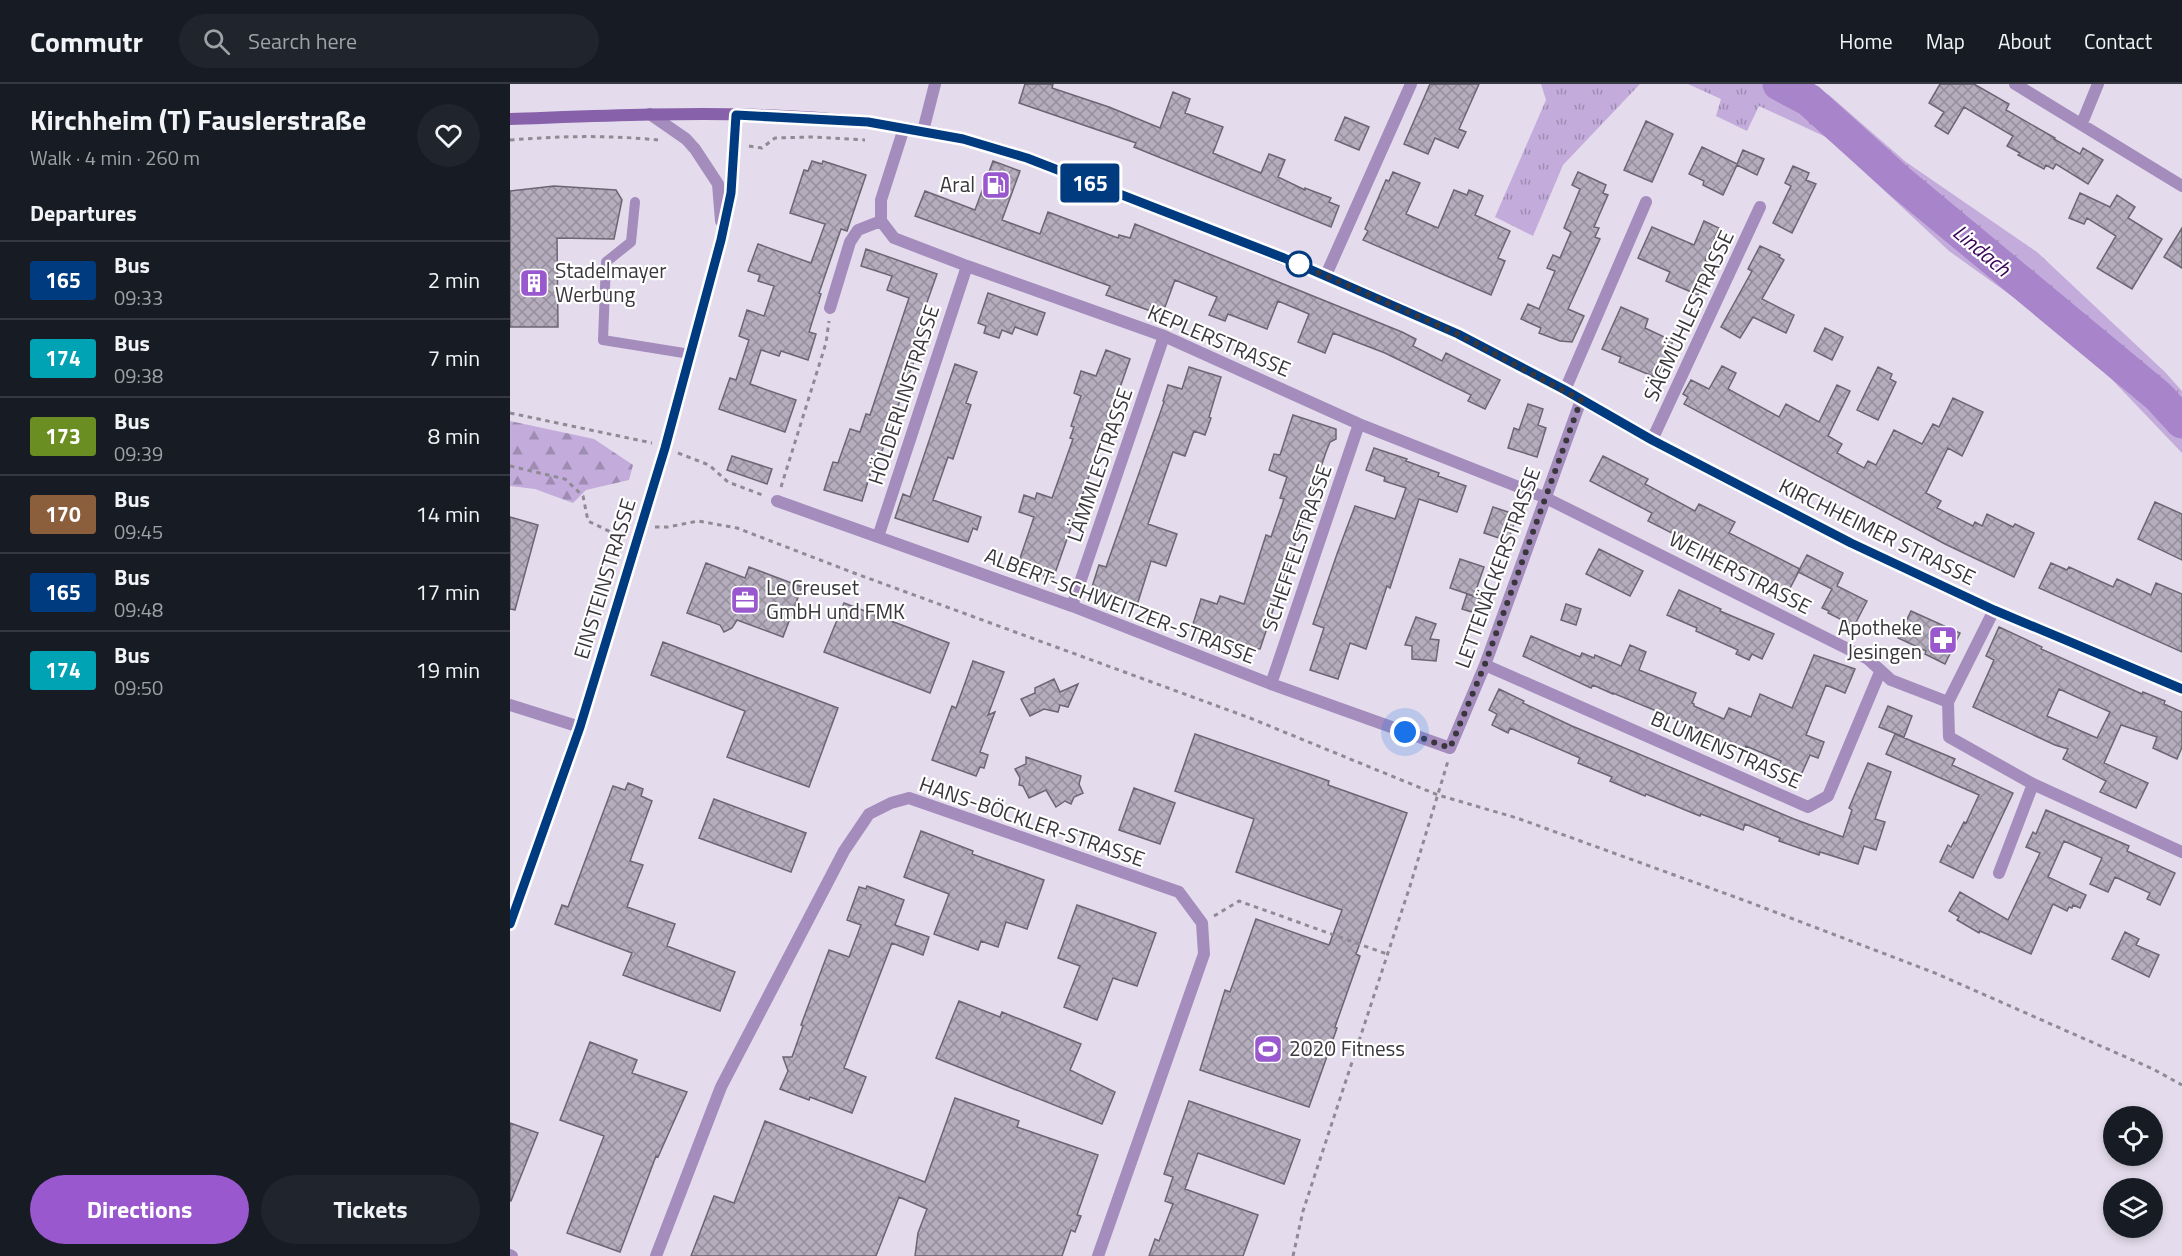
<!DOCTYPE html>
<html lang="en">
<head>
<meta charset="utf-8">
<style>
	body { margin:0; font-family:"Titillium Web",sans-serif; background:#20242c; color:#f1f3f6; height:100vh; display:flex; flex-direction:column; font-size:22px; white-space:nowrap }
	* { box-sizing:border-box; margin:0 }
	p { font-size:20px; color:#9ea1a6 }
	.icon { flex:none; width:33px; height:33px; fill:none; stroke:currentColor; stroke-width:2; stroke-linecap:round; stroke-linejoin:round }
	.map { position:relative; flex:1; overflow:hidden }
	.side { display:flex; flex-direction:column; background:#171b24; width:510px }
	.side>* { flex:none }
	.badge { padding:0 12px; border-radius:4px; font-size:21px; line-height:39px }
	.fabs { position:absolute; left:1593px; top:1022px; display:grid; gap:12px }
	.fabs a { display:grid; place-items:center; width:60px; height:60px; border-radius:50%; background:#171b24; box-shadow:0 3px 9px #0003; font-size:30px }
	.you { position:absolute; width:30px; height:30px; margin:-15px; border:4px solid #fff; border-radius:50%; background:#1a73e8; box-shadow:0 0 0 9px #1a73e833 }
	.map>.badge { position:absolute; translate:-50% -50%; box-shadow:0 0 0 3px #fff }
	h2 { padding:0 30px; font-size:22px; line-height:54px }
	.round { display:grid; place-items:center; flex:none; width:63px; height:63px; border-radius:32px; background:#20242c }
	.overview { display:flex; align-items:center; justify-content:space-between; height:102px; padding:0 30px }
	h1 { font-size:28px; font-weight:700; line-height:45px }
	.action { display:flex; gap:12px; margin-top:auto; padding:12px 30px }
	.action a { flex:1; height:69px; border-radius:36px; background:#9958ce; color:#fff; font-size:24px; font-weight:700; line-height:69px; text-align:center }
	.action a+a { background:#20242c; color:#f1f3f6 }
	ul { padding:0; list-style:none }
	li { display:flex; align-items:center; gap:18px; height:78px; padding:0 30px; border-top:2px solid #363941 }
	li div { flex:1 }
	li b { display:block; font-size:22px }
	li em { font-style:normal }
	li .badge { min-width:66px; font-weight:700; text-align:center }
	header { display:flex; align-items:center; gap:36px; box-sizing:border-box; height:84px; padding:0 30px; background:#171b24; border-bottom:2px solid #363941 }
	header strong { font-size:28px }
	nav { display:flex; gap:33px; margin-inline-start:auto; font-size:21px }
	.search { width:420px; height:54px; background:#20242c; display:flex; align-items:center; gap:15px; box-sizing:border-box; padding:0 21px; border-radius:33px; color:#9ea1a6; font-size:22px }
	main { display:flex; flex:1; min-height:0 }
	.map>svg:first-child { display:block }
	.grass { fill:url(#grass-tufts) }
	.forest { fill:url(#forest-firs) }
	.lines { fill:none; stroke-linecap:round; stroke-linejoin:round }
	.river { stroke:#a884ca; stroke-width:33 }
	.building { fill:url(#building-cross-hatch); stroke:#6c6573; stroke-width:1.5; fill-rule:evenodd }
	.path { stroke:#908a95; stroke-width:3; stroke-dasharray:4.5 4.5; stroke-linecap:butt }
	.service { stroke:#a48cbd; stroke-width:10 }
	.minor { stroke:#a48cbd; stroke-width:12 }
	.tertiary { stroke:#a48cbd; stroke-width:12 }
	.secondary { stroke:#8762aa; stroke-width:12 }
	.line-casing { stroke:#fff; stroke-width:14 }
	.line { stroke:#003b80; stroke-width:9 }
	.walk { stroke:#39363c; stroke-width:6; stroke-dasharray:0 10.8 }
	.stop-dot { fill:#fff; stroke:#003b80; stroke-width:3 }
	.labels { text-anchor:middle; stroke-width:4.5; stroke-linejoin:round; paint-order:stroke }
	.poi-label { font-size:21px; fill:#39363c; stroke:#fff; text-anchor:start }
	.street-label { font-size:21px; fill:#39363c; stroke:#fff }
	.water-label { font-size:22px; font-style:italic; fill:#3c055c; stroke:#fff }
</style>
</head>
<body>
<header>
<strong>Commutr</strong>
<div class="search"><svg class="icon" aria-label="search" viewBox="0 0 24 24"><circle cx="10" cy="10" r="6"/><path d="M15 15l6 6"/></svg>Search here</div>
<nav><a>Home</a><a>Map</a><a>About</a><a>Contact</a></nav>
</header>
<main>
<section class="side">
<div class="overview"><div><h1>Kirchheim (T) Fauslerstraße</h1><p>Walk · 4 min · 260 m</p></div><a class="round"><svg class="icon" aria-label="heart" viewBox="0 0 24 24"><path d="M12 20l-8-8c-3-5 5-10 8-4 3-6 11-1 8 4z"/></svg></a></div>
<h2>Departures</h2>
<ul>
<li><span class="badge" style="background:#003b80;color:#fff">165</span><div><b>Bus</b><p>09:33</p></div><em>2 min</em></li>
<li><span class="badge" style="background:#00a3b4;color:#fff">174</span><div><b>Bus</b><p>09:38</p></div><em>7 min</em></li>
<li><span class="badge" style="background:#6b8e23;color:#fff">173</span><div><b>Bus</b><p>09:39</p></div><em>8 min</em></li>
<li><span class="badge" style="background:#8b5e3c;color:#fff">170</span><div><b>Bus</b><p>09:45</p></div><em>14 min</em></li>
<li><span class="badge" style="background:#003b80;color:#fff">165</span><div><b>Bus</b><p>09:48</p></div><em>17 min</em></li>
<li><span class="badge" style="background:#00a3b4;color:#fff">174</span><div><b>Bus</b><p>09:50</p></div><em>19 min</em></li>
</ul>
<div class="action"><a>Directions</a><a>Tickets</a></div>
</section>
<div class="map">
<svg width="1672" height="1172" viewBox="0 0 1672 1172">
	<defs>
		<pattern id="grass-tufts" width="24" height="20" patternUnits="userSpaceOnUse" patternTransform="scale(1.5)"><rect width="24" height="20" fill="#c3abdb"/><path d="M3 7l-1-3M5 7V3M7 7l1-3M15 17l-1-3M17 17v-4M19 17l1-3" fill="none" stroke="#9f8cb3"/></pattern>
		<pattern id="forest-firs" width="22" height="20" patternUnits="userSpaceOnUse" patternTransform="scale(1.5)"><rect width="22" height="20" fill="#c3abdb"/><path d="M5 1l3.5 6h-7zM16 11l3.5 6h-7z" fill="#9f8cb3"/></pattern>
		<pattern id="building-cross-hatch" width="8" height="8" patternUnits="userSpaceOnUse" patternTransform="scale(1.5)"><rect width="8" height="8" fill="#b5adbd"/><path d="M0 0l8 8M0 8l8-8" fill="none" stroke="#948e9b"/></pattern>
	</defs>
	<rect width="100%" height="100%" fill="#e4dcec"/>
	<path class="grass" d="M1031,0H1130L1053,81L1023,152L985,133L1036,16Z
		M1178,0H1298L1319,11L1396,78L1527,168L1655,288L1672,307V369L1566,258L1439,167L1318,54L1249,22L1237,47L1206,32L1211,15Z"/>
	<path class="forest" d="M0,337L84,355L123,381L119,396L76,406L63,419L25,405L0,402Z"/>
	<g class="lines">
		<path class="river" d="M1269,0L1299,16L1390,98L1648,312L1672,338"/>
	</g>
	<path class="building" d="M515,0H543L542,4L599,23L650,44L663,8L680,15L675,29L713,43L703,69L751,89L759,70L775,76L768,93L795,106V104L821,114L819,118L829,122L821,143L624,63L626,59L509,19Z
		M920,0H969L949,45L956,48L948,64L925,54L918,70L894,60Z
		M1430,0H1464L1499,20L1496,26L1545,54L1544,55L1570,70L1573,64L1593,76L1578,100L1546,80L1543,85L1536,81L1534,85L1508,71L1510,69L1497,62L1503,52L1454,23L1438,50L1425,42L1434,28L1419,19Z
		M835,33L859,43L849,66L825,56Z
		M1136,37L1163,50L1142,98L1114,86Z
		M1192,63L1227,80L1233,66L1254,75L1247,91L1227,81L1213,111L1193,101L1194,97L1179,90Z
		M302,77L312,80L313,77L356,91L337,147L331,145L309,209L311,210L299,248L306,250L298,276L271,267L269,272L251,266L240,300L286,316L275,348L209,325L220,294L226,296L239,256L229,252L237,226L254,232L264,202L248,197L250,191L238,187L248,160L301,179L315,140L280,129L294,86L298,87Z
		M483,77L510,87L492,136L530,150L538,128L608,154L609,151L620,154L625,140L892,248L906,255L903,262L932,277L936,269L990,296L975,325L958,317L961,311L875,269L823,249L815,269L788,258L799,230L768,217L757,245L718,230L715,237L699,231L707,213L665,196L652,231L596,211L600,202L405,132L415,107L465,126Z
		M1283,82L1299,89L1296,96L1306,100L1282,149L1263,139L1281,102L1275,99Z
		M883,88L910,99L896,130L928,144L944,106L957,111L959,106L973,112L965,131L1000,147L988,174L995,177L981,211L853,156L858,147L855,145L876,96L879,97Z
		M1068,88L1096,101L1093,109L1098,111L1084,143L1089,144L1085,153L1090,155L1058,225L1074,232L1062,258L1050,257L1029,249L1031,244L1011,235L1018,220L1029,225L1045,187L1037,184L1043,171L1050,174L1061,148L1054,144L1070,105L1062,101Z
		M44,102L106,106L112,116L104,155L47,154L48,243H0V107Z
		M1570,109L1600,123L1607,111L1625,123L1618,134L1652,155L1622,205L1587,184L1606,152L1577,134L1574,140L1559,134Z
		M1194,137L1209,144L1195,177L1201,179L1188,211L1156,197L1160,188L1128,174L1142,143L1184,161Z
		M1672,144V184L1654,173Z
		M1250,162L1270,171L1269,173L1274,176L1252,215L1284,231L1276,249L1243,233L1230,254L1211,243L1242,187L1238,185Z
		M356,165L427,190L410,238L417,241L371,370L367,368L352,417L314,406L323,378L328,379L340,345L350,348L356,330L360,331L399,214L377,206L382,192L351,182Z
		M478,209L535,229L527,251L505,243L502,250L492,246L489,254L474,249L476,242L468,239Z
		M1111,223L1138,235L1135,244L1163,257L1147,294L1109,278L1111,273L1092,265Z
		M1315,244L1333,253L1322,276L1304,267Z
		M596,266L620,275L543,495L507,483L524,433L509,428L514,411L525,415L527,409L542,414L563,355L560,354L564,343L561,342L571,312L564,309L571,287L586,292Z
		M445,280L467,288L456,319L461,321L443,375L438,373L423,416L471,433L467,446L463,444L458,458L385,434L393,410L400,413Z
		M1212,282L1226,289L1218,305L1269,333L1276,320L1309,338L1327,301L1340,307L1318,352L1332,360L1327,369L1354,384L1358,377L1366,381L1384,346L1412,360L1423,340L1429,343L1443,314L1473,328L1452,372L1438,364L1416,409L1431,417L1427,424L1463,442L1465,438L1472,442L1477,430L1503,443L1505,440L1524,449L1504,493L1435,460L1174,320L1178,313L1173,310L1181,296L1199,305Z
		M679,283L711,293L699,333L701,334L695,351L684,347L675,372L663,368L638,440L667,450L656,482L641,477L627,521L581,506L589,481L596,483L654,318L653,317L658,301L672,305Z
		M1368,283L1382,290L1380,295L1386,298L1368,336L1347,326Z
		M1018,320L1033,325L1028,341L1036,344L1027,373L998,364L1004,344L1009,346Z
		M783,331L826,345V355L820,358L816,368L750,565L726,564L719,562L711,553L682,543L691,515L707,520L710,512L734,520L756,451L761,453L774,415L770,414L777,393L759,386L764,370L770,371Z
		M864,364L897,375L896,377L929,389L928,392L956,402L947,428L909,415L880,504L877,502L856,565L840,559L828,595L800,586L814,544L803,540L827,470L845,422L885,435L896,404L874,397L875,393L856,386Z
		M222,372L262,385L257,400L217,386Z
		M1093,372L1138,395L1135,400L1185,427L1189,420L1225,438L1219,449L1290,485L1278,508L1138,437L1142,429L1080,397Z
		M1645,418L1672,430V476L1628,455Z
		M983,423L1007,431L998,457L974,449Z
		M0,433L28,441L5,526L0,525Z
		M1089,465L1133,487L1120,512L1076,490Z
		M1297,471L1333,489L1327,502L1357,517L1344,542L1318,529L1319,527L1312,524L1322,505L1288,488Z
		M950,475L974,483L964,512L940,504Z
		M196,479L235,494L239,483L292,503L273,553L227,536L222,544L214,548L210,541L177,529Z
		M1541,479L1557,486L1559,483L1603,503L1607,495L1641,511L1646,499L1672,510V568L1529,504Z
		M1169,506L1211,525L1210,527L1264,550L1252,575L1242,570L1239,576L1226,570L1228,566L1186,547L1187,544L1157,531Z
		M957,510L971,515L965,529L952,525Z
		M334,519L439,559L420,609L314,568Z
		M1056,520L1071,525L1066,541L1051,536Z
		M1401,527L1450,549L1435,580L1415,570L1416,567L1388,554Z
		M906,533L926,540L920,555L929,556L926,577L902,575V562L895,561Z
		M1489,543L1532,563L1531,565L1632,610L1633,608L1655,617L1654,620L1672,628V663L1667,675L1643,664L1647,653L1611,641L1594,679L1638,699L1626,724L1590,708L1596,697L1553,675L1558,665L1545,661L1463,623L1484,576L1476,572ZM1549,605L1600,628L1587,654L1537,632Z
		M1021,552L1070,573L1072,569L1084,574L1085,571L1111,582L1120,561L1136,568L1129,586L1186,609L1182,619L1184,620V622L1214,635L1219,624L1241,633L1250,610L1282,624L1304,571L1345,585L1335,609L1316,601L1296,651L1314,658L1308,674L1300,671L1291,691L1269,682L1271,677L1236,662L1234,668L1188,649L1190,645L1103,609V610L1083,601L1081,604L1013,572Z
		M153,558L328,624L299,703L217,673L235,627L141,591Z
		M463,577L494,588L478,631L485,628L470,668L478,671L474,684L470,683L466,692L422,676L442,622L446,624Z
		M544,595L550,608L568,600L558,623L550,621L548,628L534,625L520,632L511,615L525,609V604Z
		M989,605L1014,617L1013,619L1062,642L1284,735L1333,753L1342,726L1339,724L1358,679L1381,688L1365,735L1375,738L1366,766L1354,762L1348,780L1310,768L1309,771L1269,757L1270,754L1235,740L1233,746L1191,730L1190,732L1136,710L1135,712L1100,697L1102,693L1068,679L1070,674L1000,644L998,649L982,641L987,630L979,626Z
		M1378,622L1402,632L1394,653L1369,643Z
		M685,650L819,697L818,701L897,729L846,870L850,872L825,943L827,944L799,1023L690,986L715,906L720,908L746,835L819,861L832,826L726,788L744,735L665,707Z
		M1385,650L1445,675L1442,681L1503,709L1463,794L1430,778L1438,761L1441,763L1454,738L1456,739L1469,711L1376,670Z
		M516,673L571,692L569,700L573,709L564,713L561,720L555,717L546,723L536,706L519,714L513,702L509,701L510,694L505,685L516,680Z
		M118,699L133,705L131,712L142,717L120,777L133,781L117,823L165,840L157,862L225,888L210,927L113,891L122,869L45,840L52,821L58,823L103,702L115,706Z
		M624,704L665,719L650,760L609,746Z
		M204,715L296,749L281,788L189,754Z
		M1536,726L1619,762L1617,767L1665,789L1650,821L1637,815L1640,809L1605,793L1598,808L1580,800L1592,774L1554,757L1538,793L1576,811L1570,824L1563,821L1562,824L1559,823L1557,827L1543,820L1521,870L1470,847L1469,849L1447,836L1449,833L1439,827L1450,808L1498,836L1530,769L1516,763L1523,748L1526,750Z
		M411,747L463,767L462,770L534,796L517,845L496,838L488,863L471,857L468,866L424,850L439,810L394,793Z
		M357,802L394,816L385,841L419,853L413,871L382,859L334,984L356,993L342,1029L300,1013L299,1016L270,1005L278,987L273,973H282L293,942L291,941L319,866L339,873L351,841L337,836L349,803L356,805Z
		M567,821L646,849L627,902L603,894L587,936L554,923L570,882L548,874Z
		M1615,848L1629,855L1626,861L1649,871L1639,893L1602,875Z
		M449,917L490,933L492,928L571,960L560,986L605,1008L592,1040L426,974Z
		M80,958L127,976L122,989L177,1008L148,1073L146,1072L110,1168L57,1149L94,1052L50,1036Z
		M445,1014L509,1037L507,1043L588,1071L567,1131L571,1132L565,1148L561,1146L552,1172H405L408,1149L417,1125L389,1113L366,1172H181L204,1112L224,1119L255,1037L415,1098Z
		M679,1017L790,1056L774,1100L688,1069L675,1105L748,1131L733,1172H639L645,1155L649,1157L663,1120L655,1117L663,1093L654,1090Z
		M0,1039L28,1049L1,1117H0Z"/>
	<g class="lines">
		<path class="path" d="M0,56C50,52 98,51 148,56
			M239,62L252,64L265,54L302,53L355,56
			M0,329L142,359
			M168,369L199,381L218,398L255,412
			M0,382L55,395L73,412L78,437L109,452L113,451
			M271,403L316,259L319,237
			M145,443H158L188,437L227,444L344,489L740,634L928,711L1007,734L1236,817L1425,889L1643,985L1672,1001
			M704,832L729,817L877,870
			M783,1172L793,1127L900,802L938,677"/>
		<path class="service" d="M125,118L121,158L96,178L93,256L180,270"/>
		<path class="minor" d="M1505,0L1672,102
			M1572,39L1588,0
			M394,44L371,116V137L384,154L457,182L654,252L849,340L1034,413L1358,575L1381,596L1438,618L1439,653L1523,700L1672,768
			M413,47L425,0
			M816,191L901,0
			M320,224L340,158L348,146L371,137
			M1055,306L1136,118
			M1142,356L1250,123
			M267,417L562,522L761,600L940,664L975,581L1071,316
			M368,453L457,182
			M562,522L654,252
			M975,581L1298,723L1318,712L1370,588
			M761,600L849,340
			M1438,618L1484,526
			M0,621L70,643
			M1489,789L1523,700
			M0,1171L2,1172
			M146,1172L211,1003L334,767L359,730L381,719L399,714L669,808L692,839L694,870L588,1172"/>
		<path class="tertiary" d="M140,30L176,55L185,65L208,100L211,137
			M0,840L70,643L155,364L211,156L221,109L226,31"/>
		<path class="secondary" d="M0,35C148,30 304,21 449,54C519,70 586,101 653,127C751,166 848,203 944,248C1012,280 1076,320 1142,356C1253,416 1366,472 1481,525C1544,553 1608,578 1672,605"/>
	</g>
	<g class="lines">
		<g class="line-casing">
			<path id="line" d="M0,840L70,643L155,364L211,156L221,109L226,31L358,38L453,55L517,74L774,174L948,250L1055,306L1142,356L1341,459L1484,526L1672,605"/>
		</g>
		<use href="#line" class="line"/>
		<path class="walk" d="M789,180L948,250L1071,316L975,580L940,664L895,648"/>
	</g>
	<defs>
		<g id="fuel-square" transform="scale(1.5)"><rect x="-9" y="-9" width="18" height="18" rx="4" fill="#9958ce" stroke="#fff"/><path d="M-5.5-6h7V0h2V4h1.3V-2.5L3-4.5l.8-.8L6-3V5H2.5V1h-1V6h-7ZM-4.2-4.7v3.2H.2V-4.7Z" fill="#fff"/></g>
		<g id="building-square" transform="scale(1.5)"><rect x="-9" y="-9" width="18" height="18" rx="4" fill="#9958ce" stroke="#fff"/><path d="M-4-6H4V6H1V3H-1V6H-4ZM-2.5-4.3h1.7v1.8h-1.7ZM.8-4.3h1.7v1.8H.8ZM-2.5-1h1.7V.8h-1.7ZM.8-1h1.7V.8H.8Z" fill="#fff"/></g>
		<g id="office-square" transform="scale(1.5)"><rect x="-9" y="-9" width="18" height="18" rx="4" fill="#9958ce" stroke="#fff"/><path d="M-6-3h4V-5.5h4V-3h4V5H-6ZM-1-4.5V-3h2v-1.5ZM-6 0V1H6V0Z" fill="#fff"/></g>
		<g id="pharmacy-square" transform="scale(1.5)"><rect x="-9" y="-9" width="18" height="18" rx="4" fill="#9958ce" stroke="#fff"/><path d="M-2-6h4v4h4v4h-4v4h-4v-4h-4v-4h4Z" fill="#fff"/></g>
		<g id="stadium-square" transform="scale(1.5)"><rect x="-9" y="-9" width="18" height="18" rx="4" fill="#9958ce" stroke="#fff"/><path d="M0-5a6.5 5 0 1 0 0 10a6.5 5 0 1 0 0-10ZM-3.5-1.8h7v3.6h-7Z" fill="#fff"/></g>
	</defs>
	<g fill-rule="evenodd">
		<use href="#fuel-square" x="486" y="101"/>
		<use href="#building-square" x="24" y="199"/>
		<use href="#office-square" x="235" y="516"/>
		<use href="#pharmacy-square" x="1433" y="556"/>
		<use href="#stadium-square" x="758" y="965"/>
	</g>
	<circle class="stop-dot" cx="789" cy="180" r="12"/>
	<g class="labels">
		<g class="poi-label">
			<text x="465" y="108" text-anchor="end">Aral</text>
			<text x="45" y="194">Stadelmayer<tspan x="45" dy="24">Werbung</tspan></text>
			<text x="256" y="511">Le Creuset<tspan x="256" dy="24">GmbH und FMK</tspan></text>
			<text x="1412" y="551" text-anchor="end">Apotheke<tspan x="1412" dy="24">Jesingen</tspan></text>
			<text x="779" y="972">2020 Fitness</text>
		</g>
		<g class="street-label">
			<text transform="translate(1179 232) rotate(-65)" y="7">SÄGMÜHLESTRASSE</text>
			<text transform="translate(709 257) rotate(23)" y="7">KEPLERSTRASSE</text>
			<text transform="translate(394 311) rotate(-72)" y="7">HÖLDERLINSTRASSE</text>
			<text transform="translate(590 381) rotate(-71)" y="7">LÄMMLESTRASSE</text>
			<text transform="translate(1367 448) rotate(26)" y="7">KIRCHHEIMER STRASSE</text>
			<text transform="translate(787 464) rotate(-71)" y="7">SCHEFFELSTRASSE</text>
			<text transform="translate(988 484) rotate(-70)" y="7">LETTENÄCKERSTRASSE</text>
			<text transform="translate(1230 489) rotate(27)" y="7">WEIHERSTRASSE</text>
			<text transform="translate(95 495) rotate(-73)" y="7">EINSTEINSTRASSE</text>
			<text transform="translate(610 522) rotate(21)" y="7">ALBERT-SCHWEITZER-STRASSE</text>
			<text transform="translate(1216 666) rotate(24)" y="7">BLUMENSTRASSE</text>
			<text transform="translate(522 738) rotate(19)" y="7">HANS-BÖCKLER-STRASSE</text>
		</g>
		<g class="water-label">
			<text transform="translate(1472 166) rotate(40)" y="8">Lindach</text>
		</g>
	</g>
</svg>
<div class="fabs">
<a><svg class="icon" aria-label="locate" viewBox="0 0 24 24"><circle cx="12" cy="12" r="6"/><path d="M12 2v4M12 18v4M2 12h4M18 12h4"/></svg></a>
<a><svg class="icon" aria-label="layers" viewBox="0 0 24 24"><path d="M12 4l9 5-9 5-9-5zM3 14l9 5 9-5"/></svg></a>
</div>
<div class="you" style="left:895px;top:648px"></div>
<b class="badge" style="left:580px;top:99px;background:#003b80;color:#fff">165</b>
</div>
</main>
</body>
</html>
